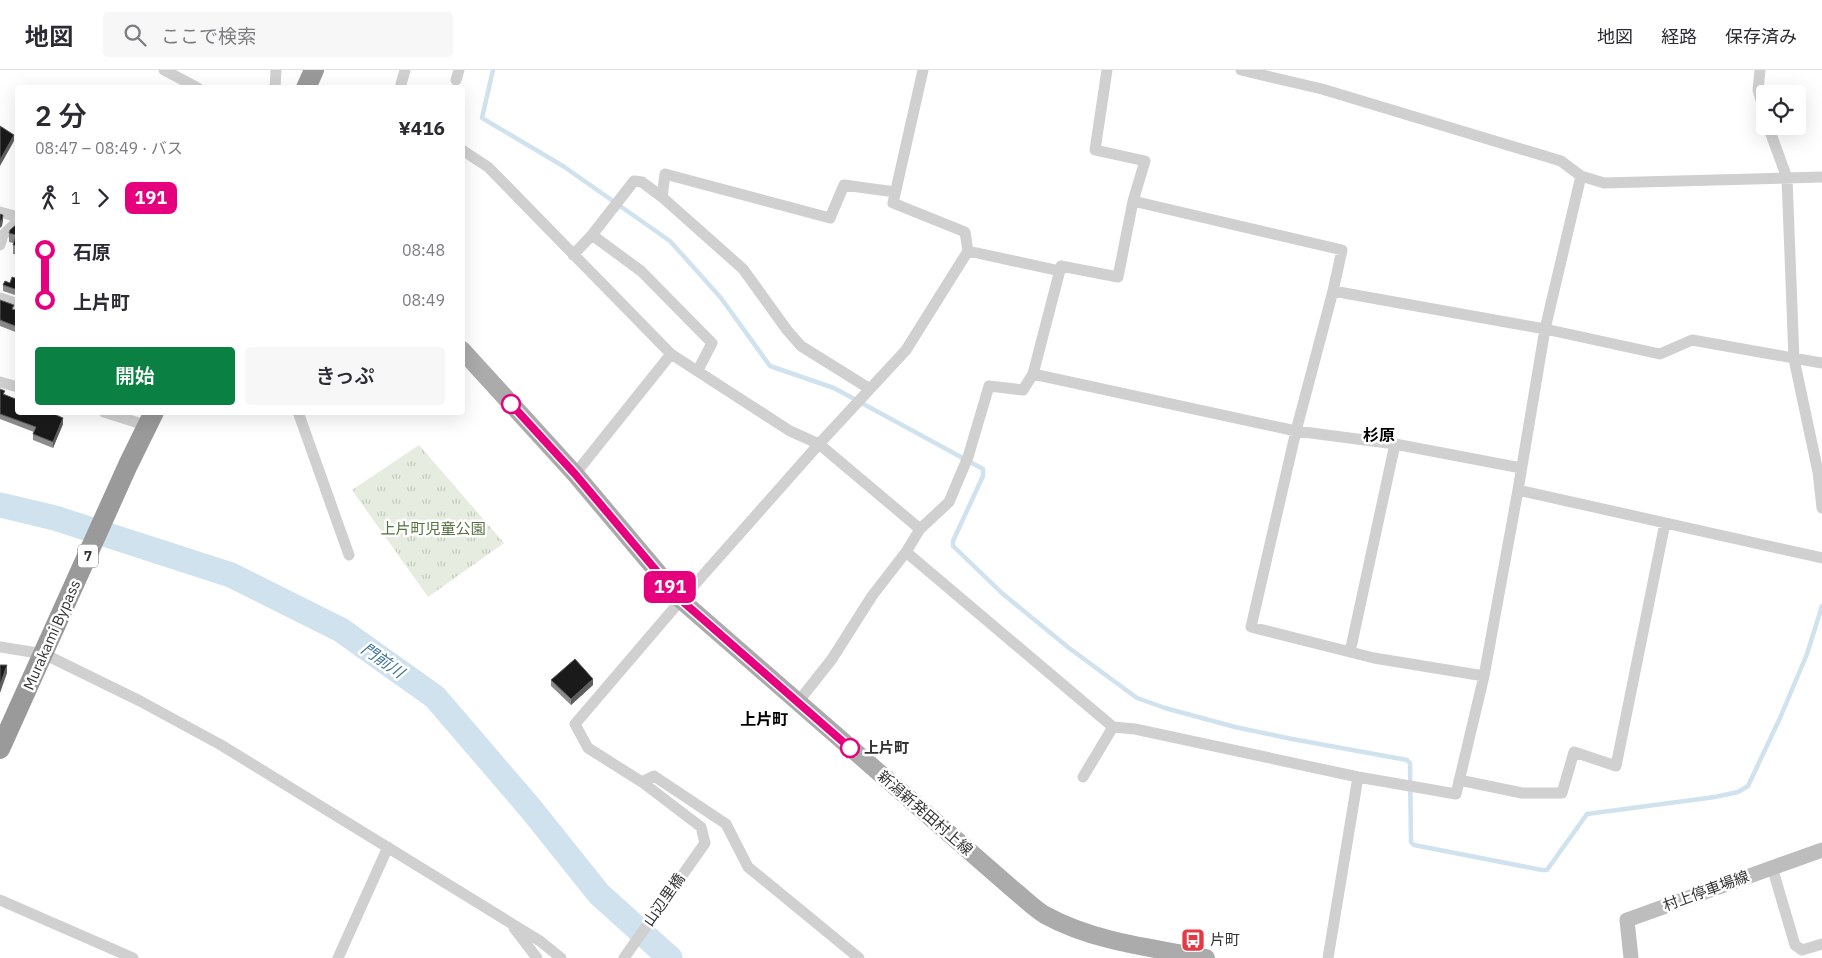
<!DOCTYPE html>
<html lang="ja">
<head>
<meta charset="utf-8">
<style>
	body { margin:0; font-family:"IBM Plex Sans","Noto Sans JP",sans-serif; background:#f7f7f7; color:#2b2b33; height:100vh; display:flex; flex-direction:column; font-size:19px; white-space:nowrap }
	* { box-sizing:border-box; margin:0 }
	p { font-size:16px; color:#7c7c81 }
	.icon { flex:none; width:28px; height:28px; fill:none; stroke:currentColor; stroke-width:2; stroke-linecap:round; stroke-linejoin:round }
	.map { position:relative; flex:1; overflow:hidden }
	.panel { position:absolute; left:15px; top:15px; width:450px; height:330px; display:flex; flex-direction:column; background:#fff; border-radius:5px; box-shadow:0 5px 20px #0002 }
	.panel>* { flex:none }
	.badge { padding:0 10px; border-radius:8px; font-size:18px; line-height:32px }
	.tools { position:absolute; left:1756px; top:15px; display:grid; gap:10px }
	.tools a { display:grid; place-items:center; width:50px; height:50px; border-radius:5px; background:#fff; box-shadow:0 5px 20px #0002; font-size:25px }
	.map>.badge { position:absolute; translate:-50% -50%; box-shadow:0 0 0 2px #fff }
	.legs { display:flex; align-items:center; gap:8px; height:55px; padding:0 20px; font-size:16px }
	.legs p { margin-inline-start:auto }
	.head { display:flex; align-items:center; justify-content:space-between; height:85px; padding:0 20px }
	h1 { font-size:28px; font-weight:600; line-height:38px }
	.button { display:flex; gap:10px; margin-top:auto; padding:10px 20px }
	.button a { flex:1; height:58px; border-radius:5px; background:#0b8043; color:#fff; font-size:20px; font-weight:600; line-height:58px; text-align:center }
	.button a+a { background:#f7f7f7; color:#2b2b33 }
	ul { padding:0 20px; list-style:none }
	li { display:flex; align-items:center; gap:18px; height:50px; font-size:19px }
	li i { display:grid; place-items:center; width:8px; height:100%; margin:0 6px; background:currentColor }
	li i::after { content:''; width:12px; height:12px; margin:-6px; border:4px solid; border-radius:50%; background:#fff }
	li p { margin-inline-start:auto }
	li:first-child i { background:linear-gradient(#0000 50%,currentColor 0) }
	li:last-child i { background:linear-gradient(currentColor 50%,#0000 0) }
	header { display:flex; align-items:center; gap:30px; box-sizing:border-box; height:70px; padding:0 25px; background:#fff; border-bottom:1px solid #e1e1e2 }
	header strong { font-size:24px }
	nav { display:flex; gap:28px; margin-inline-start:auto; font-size:18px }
	.search { width:350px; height:45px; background:#f7f7f7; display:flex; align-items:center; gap:12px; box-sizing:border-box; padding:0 18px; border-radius:5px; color:#7c7c81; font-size:19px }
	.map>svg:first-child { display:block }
	.park { fill:url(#park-tufts) }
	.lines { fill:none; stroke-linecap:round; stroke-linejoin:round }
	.stream { stroke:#cfe2ee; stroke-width:4.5 }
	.river { stroke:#cfe2ee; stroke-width:25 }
	.street { stroke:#d0d0d0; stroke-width:11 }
	.secondary { stroke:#bdbdbd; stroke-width:15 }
	.primary { stroke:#ababab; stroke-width:18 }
	.highway { stroke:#9a9a9a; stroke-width:20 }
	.wall { fill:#8c8c8c }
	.shaded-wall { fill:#5f5f5f }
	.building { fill:#1a1a1a; stroke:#5f5f5f }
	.line-1-casing { stroke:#fff; stroke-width:11 }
	.line-1 { stroke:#e6007e; stroke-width:8 }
	.stop-1-dot { fill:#fff; stroke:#e6007e; stroke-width:2.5 }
	.labels { text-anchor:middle; stroke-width:5; stroke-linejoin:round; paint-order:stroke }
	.shield { fill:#fff; stroke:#707070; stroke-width:1 }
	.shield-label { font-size:14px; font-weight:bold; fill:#333 }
	.park-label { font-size:15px; fill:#56703f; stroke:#fff }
	.street-label { font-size:15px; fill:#333; stroke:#fff }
	.stop-label { font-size:15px; font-weight:bold; fill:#333; stroke:#fff; text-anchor:start }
	.poi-label { font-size:15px; fill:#333; stroke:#fff; text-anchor:start }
	.neighbourhood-label { font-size:16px; font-weight:bold; fill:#000; stroke:#fff }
	.water-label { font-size:16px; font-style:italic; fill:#3f7597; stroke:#fff }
</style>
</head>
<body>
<header>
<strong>地図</strong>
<div class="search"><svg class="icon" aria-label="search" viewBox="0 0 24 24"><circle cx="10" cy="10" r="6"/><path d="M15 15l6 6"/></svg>ここで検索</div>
<nav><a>地図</a><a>経路</a><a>保存済み</a></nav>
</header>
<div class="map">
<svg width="1822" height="888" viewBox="0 0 1822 888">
	<defs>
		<pattern id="park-tufts" width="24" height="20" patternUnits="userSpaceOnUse" patternTransform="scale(1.25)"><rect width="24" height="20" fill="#e6ecdf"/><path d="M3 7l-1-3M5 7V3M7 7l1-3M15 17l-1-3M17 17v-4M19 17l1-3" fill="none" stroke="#c6cbc0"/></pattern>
	</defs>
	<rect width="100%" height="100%" fill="#fff"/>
	<path class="park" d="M419,375L504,473L428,527L352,420Z"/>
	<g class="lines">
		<path class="stream" d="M493,0L482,48L563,96L670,171L721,228L770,296L834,318L983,399V406L953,471V476L1003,524L1069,578L1137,628L1165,638L1235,657L1292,669L1407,690L1410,693L1411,772L1414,775L1542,800H1547L1587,744L1715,727L1738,722L1748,716L1780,648L1807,584L1822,536"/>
		<path class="river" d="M0,435L55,448L231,505L341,560L435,627L531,739L599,824L670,888"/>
		<path class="street" d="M164,0L198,18
			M1241,0L1322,19L1561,91L1581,106L1604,113L1822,107
			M1760,0L1758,20L1765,44
			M456,10L459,0
			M275,18L276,0
			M400,18L405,0
			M1768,56L1787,108L1794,289L1818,402L1822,438
			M462,80L488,97L671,284L790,361L819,374L920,459
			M662,127L665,104L830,148L844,115L895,122
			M1133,131L1342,180L1333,221
			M0,142L18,147
			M592,165L641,201L712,273L698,300
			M0,175L3,165L18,151
			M968,181L1060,201
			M573,185L592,165L634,111L642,112L662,127L743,199L787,260L801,276L870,319
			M0,228L18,234
			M1033,304L1061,196L1118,207L1133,131L1145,91L1095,80L1107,0
			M0,312L18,317
			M104,342L148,356
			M298,342L349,485
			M575,404L671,284
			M1518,420L1822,488
			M906,482L1113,657L1135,659L1358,707L1456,724L1484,606L1518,420L1545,259L1581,106
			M0,577L44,584L140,631L221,675L540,871L561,888
			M1350,582L1395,374
			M1484,606L1374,588L1251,557L1296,361L1333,221L1545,259L1660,284L1692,270L1822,293
			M798,632L832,589L872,526L906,482L920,459L949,432L968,387L989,316L1023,320L1033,304L1296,361L1395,374L1521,398
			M1083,707L1113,657
			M1459,710L1522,723H1562L1574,682L1616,696L1665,453
			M642,712L654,706L726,754L748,797L859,888
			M1772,797L1795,875L1802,880L1822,874
			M0,830L133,888
			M514,858L537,888
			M338,888L388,777
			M624,888L705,773L701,757L642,712L588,678L575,654L681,530L819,374L906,280L968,181L965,162L893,133L923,0
			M1328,888L1358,707"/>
		<path class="secondary" d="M1631,888L1627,850L1822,780"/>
		<path class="primary" d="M462,280L575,404L681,530L1015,821C1025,829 1035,839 1045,845C1094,872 1153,878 1206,888"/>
		<path class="highway" d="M306,18L314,0
			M0,679L128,395L154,342"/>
	</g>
	<path class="wall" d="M18,153V185L13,184V173L9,172V163Z
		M18,209V226L3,221V215Z
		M0,230L14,239L18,241V263L0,256Z
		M0,319L5,325L63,354L53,378L33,370V364L34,362L0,349Z
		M551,610L593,615L571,635L551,616Z"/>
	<path class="shaded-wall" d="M14,65V71L0,96V90Z
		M3,145V151L2,156L0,158V152Z
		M63,348V354L53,378V372Z
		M7,595V603L0,623V615Z
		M593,609V615L571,635V629Z"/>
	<path class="building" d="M0,56L14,65L0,90Z
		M0,144L3,145L2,150L0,152Z
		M18,153V176L13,175L16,165L9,163L10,160Z
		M12,207L18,209V220L3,215L5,211L10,213Z
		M0,230L14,235L12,239L18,241V257L0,250Z
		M0,319L5,321L3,324L18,330V342H49L63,348L53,372L33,364L36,357L0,344Z
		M575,589L593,609L571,629L551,610Z
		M0,595H7L0,615Z"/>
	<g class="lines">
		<g class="line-1-casing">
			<path id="line-1" d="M511,334L575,404L681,530L850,678"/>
		</g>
		<use href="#line-1" class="line-1"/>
	</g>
	<defs>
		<g id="bus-square" transform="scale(1.25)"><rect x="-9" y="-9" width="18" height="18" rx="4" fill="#e63946" stroke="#fff"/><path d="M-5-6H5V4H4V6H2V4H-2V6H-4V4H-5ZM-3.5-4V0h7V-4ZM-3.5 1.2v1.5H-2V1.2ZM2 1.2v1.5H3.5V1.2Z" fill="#fff"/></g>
	</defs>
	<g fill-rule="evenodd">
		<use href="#bus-square" x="1193" y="870"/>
	</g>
	<g class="stop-1-dot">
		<circle cx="511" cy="334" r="9"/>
		<circle cx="850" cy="678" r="9"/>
	</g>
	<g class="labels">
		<rect class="shield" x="78" y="474.5" width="20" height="23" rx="4"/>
		<g class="shield-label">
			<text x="88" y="491">7</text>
		</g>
		<g class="park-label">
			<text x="433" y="464">上片町児童公園</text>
		</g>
		<g class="street-label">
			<text transform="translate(52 565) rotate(-66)" y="5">Murakami Bypass</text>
			<text transform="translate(925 743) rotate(41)" y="5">新潟新発田村上線</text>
			<text transform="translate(1706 821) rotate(-20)" y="5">村上停車場線</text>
			<text transform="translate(664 830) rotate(-55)" y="5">山辺里橋</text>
		</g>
		<g class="stop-label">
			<text x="864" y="683">上片町</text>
		</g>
		<g class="poi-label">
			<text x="1210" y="875">片町</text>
		</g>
		<g class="neighbourhood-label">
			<text x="1379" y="371">杉原</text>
			<text x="764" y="655">上片町</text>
		</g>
		<g class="water-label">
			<text transform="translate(383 590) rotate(35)" y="6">門前川</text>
		</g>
	</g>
</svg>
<div class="tools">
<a><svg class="icon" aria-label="locate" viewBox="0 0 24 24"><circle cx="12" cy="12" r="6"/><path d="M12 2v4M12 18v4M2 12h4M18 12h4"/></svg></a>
</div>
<b class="badge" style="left:670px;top:517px;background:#e6007e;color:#fff">191</b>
<section class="panel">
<div class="head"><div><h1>2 分</h1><p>08:47 – 08:49 · バス</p></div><b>¥416</b></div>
<div class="legs"><svg class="icon" aria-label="walk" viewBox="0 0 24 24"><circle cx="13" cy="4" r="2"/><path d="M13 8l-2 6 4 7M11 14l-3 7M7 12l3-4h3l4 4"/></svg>1<svg class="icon" aria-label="forward" viewBox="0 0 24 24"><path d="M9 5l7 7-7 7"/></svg><b class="badge" style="background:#e6007e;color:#fff">191</b></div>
<ul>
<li><i style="color:#e6007e"></i><b>石原</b><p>08:48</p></li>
<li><i style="color:#e6007e"></i><b>上片町</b><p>08:49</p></li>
</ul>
<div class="button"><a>開始</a><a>きっぷ</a></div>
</section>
</div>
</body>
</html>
